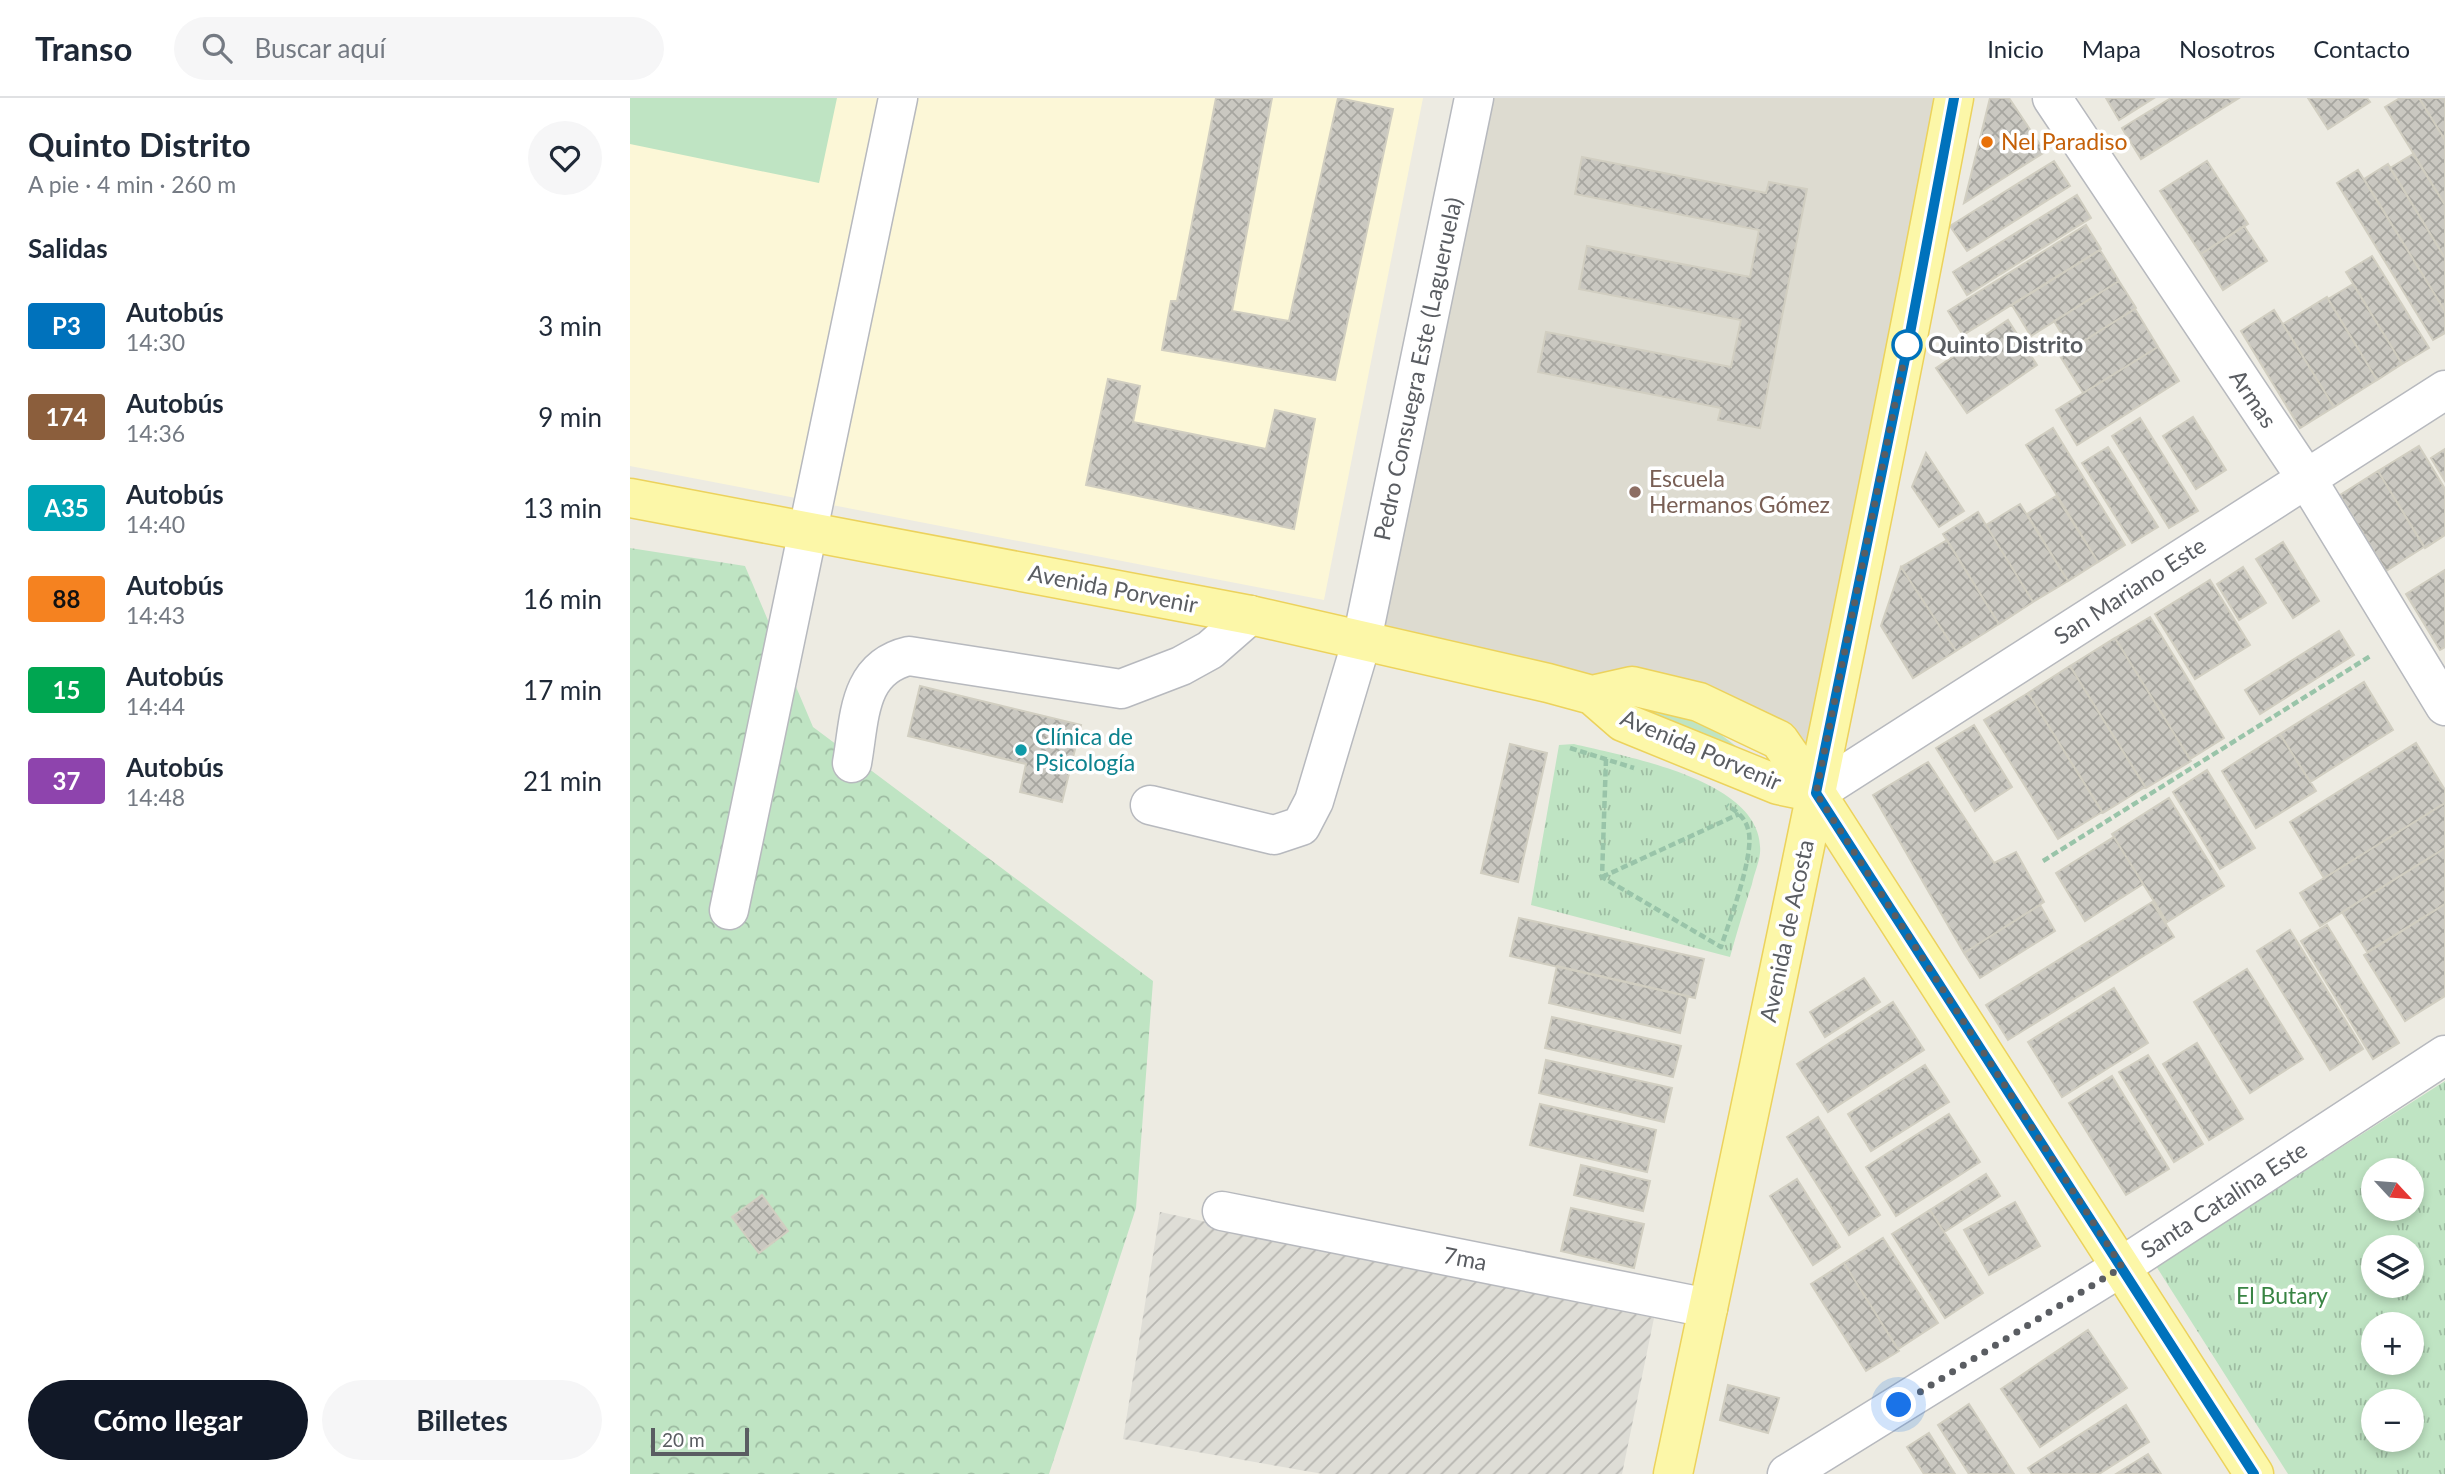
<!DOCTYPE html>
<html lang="es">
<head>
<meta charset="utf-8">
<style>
	body { margin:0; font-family:Lato,sans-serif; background:#f6f6f7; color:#1f2937; height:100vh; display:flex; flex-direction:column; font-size:26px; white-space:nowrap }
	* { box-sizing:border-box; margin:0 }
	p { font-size:23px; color:#747a83 }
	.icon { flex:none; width:38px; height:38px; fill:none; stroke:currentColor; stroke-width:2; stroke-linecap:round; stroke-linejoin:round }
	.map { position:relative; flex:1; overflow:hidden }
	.side { display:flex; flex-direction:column; background:#fff; width:630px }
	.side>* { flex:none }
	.badge { padding:0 14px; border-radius:5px; font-size:24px; line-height:46px }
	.needle { width:46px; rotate:116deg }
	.controls { position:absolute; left:1731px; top:1060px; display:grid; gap:14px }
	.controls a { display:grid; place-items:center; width:63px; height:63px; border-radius:50%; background:#fff; box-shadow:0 4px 10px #0003; font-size:35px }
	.scale { position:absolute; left:21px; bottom:18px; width:98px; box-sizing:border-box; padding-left:7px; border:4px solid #5a5d62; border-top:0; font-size:19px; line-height:24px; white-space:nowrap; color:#5a5d62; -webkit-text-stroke:5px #fff; paint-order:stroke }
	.you { position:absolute; width:35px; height:35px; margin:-18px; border:5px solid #fff; border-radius:50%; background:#1a73e8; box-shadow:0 0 0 10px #1a73e833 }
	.map>.badge { position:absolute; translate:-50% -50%; box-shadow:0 0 0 4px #fff }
	h2 { padding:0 28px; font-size:26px; line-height:63px }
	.round { display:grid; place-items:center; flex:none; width:74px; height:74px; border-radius:37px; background:#f6f6f7 }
	.summary { display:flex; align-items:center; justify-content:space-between; height:119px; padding:0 28px }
	h1 { font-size:33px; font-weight:700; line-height:52px }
	.cta { display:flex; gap:14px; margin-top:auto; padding:14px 28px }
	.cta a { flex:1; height:80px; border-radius:42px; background:#111827; color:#fff; font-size:28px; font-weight:700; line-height:80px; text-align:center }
	.cta a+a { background:#f6f6f7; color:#1f2937 }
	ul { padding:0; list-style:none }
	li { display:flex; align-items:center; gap:21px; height:91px; padding:0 28px }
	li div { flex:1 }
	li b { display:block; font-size:26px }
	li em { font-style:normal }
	li .badge { min-width:77px; font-weight:700; text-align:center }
	header { display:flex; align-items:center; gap:42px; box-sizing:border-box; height:98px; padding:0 35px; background:#fff; border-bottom:2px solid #e0e1e3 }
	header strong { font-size:33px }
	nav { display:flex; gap:38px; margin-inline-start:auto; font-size:24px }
	.search { width:490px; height:63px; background:#f6f6f7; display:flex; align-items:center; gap:18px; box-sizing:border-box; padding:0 24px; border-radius:38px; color:#747a83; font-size:26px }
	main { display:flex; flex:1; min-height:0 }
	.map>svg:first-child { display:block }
	.commercial { fill:#fcf7d7 }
	.industrial { fill:url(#industrial-furrows) }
	.education { fill:#dddbd0 }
	.green { fill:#bfe4c3 }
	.forest { fill:url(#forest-crowns) }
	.park { fill:url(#park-tufts); fill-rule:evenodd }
	.building { fill:url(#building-cross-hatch); stroke:#d1cec1; stroke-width:2 }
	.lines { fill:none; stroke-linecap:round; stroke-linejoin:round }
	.minor-casing { stroke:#b7b9be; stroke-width:41 }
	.major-casing { stroke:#ecd25c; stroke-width:41 }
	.path { stroke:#99c4a9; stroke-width:4.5; stroke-dasharray:7 3.5; stroke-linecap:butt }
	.minor { stroke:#fff; stroke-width:38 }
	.major { stroke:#fcf7a8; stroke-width:38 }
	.line-casing { stroke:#fff; stroke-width:16 }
	.line { stroke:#0072bc; stroke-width:10 }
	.walk { stroke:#5a5d62; stroke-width:7; stroke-dasharray:0 12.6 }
	.food-dot { fill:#e8710a; stroke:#fff; stroke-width:2.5 }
	.stop-dot { fill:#fff; stroke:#0072bc; stroke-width:3.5 }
	.education-dot { fill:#8d6e63; stroke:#fff; stroke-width:2.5 }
	.culture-dot { fill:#0f9aa8; stroke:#fff; stroke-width:2.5 }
	.labels { text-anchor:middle; stroke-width:7; stroke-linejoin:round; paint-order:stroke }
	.food-label { font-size:23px; fill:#c56008; stroke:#fff; text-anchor:start }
	.stop-label { font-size:23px; font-weight:bold; fill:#5a5d62; stroke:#fff; text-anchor:start }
	.street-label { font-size:23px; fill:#5a5d62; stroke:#fff }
	.education-label { font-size:23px; fill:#785e54; stroke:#fff; text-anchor:start }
	.culture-label { font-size:23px; fill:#0d838f; stroke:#fff; text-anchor:start }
	.park-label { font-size:23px; fill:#388443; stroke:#fff }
</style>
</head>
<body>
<header>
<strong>Transo</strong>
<div class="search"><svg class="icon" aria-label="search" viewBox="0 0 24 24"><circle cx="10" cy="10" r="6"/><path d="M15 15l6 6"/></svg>Buscar aquí</div>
<nav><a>Inicio</a><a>Mapa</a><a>Nosotros</a><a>Contacto</a></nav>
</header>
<main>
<section class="side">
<div class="summary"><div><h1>Quinto Distrito</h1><p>A pie · 4 min · 260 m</p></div><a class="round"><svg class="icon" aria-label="heart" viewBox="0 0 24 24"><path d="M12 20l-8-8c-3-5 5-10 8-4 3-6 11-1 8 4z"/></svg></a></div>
<h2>Salidas</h2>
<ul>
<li><span class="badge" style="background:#0072bc;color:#fff">P3</span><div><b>Autobús</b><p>14:30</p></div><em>3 min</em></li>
<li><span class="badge" style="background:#8b5e3c;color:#fff">174</span><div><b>Autobús</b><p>14:36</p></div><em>9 min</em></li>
<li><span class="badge" style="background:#00a3b4;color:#fff">A35</span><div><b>Autobús</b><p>14:40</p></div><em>13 min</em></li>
<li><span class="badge" style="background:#f58220;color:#111">88</span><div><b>Autobús</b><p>14:43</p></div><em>16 min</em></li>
<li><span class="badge" style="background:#00a651;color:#fff">15</span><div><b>Autobús</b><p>14:44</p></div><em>17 min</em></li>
<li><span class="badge" style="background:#8e44ad;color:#fff">37</span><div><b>Autobús</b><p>14:48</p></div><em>21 min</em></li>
</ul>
<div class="cta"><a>Cómo llegar</a><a>Billetes</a></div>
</section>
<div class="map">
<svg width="1815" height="1376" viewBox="0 0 1815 1376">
	<defs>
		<pattern id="industrial-furrows" width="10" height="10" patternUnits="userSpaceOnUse" patternTransform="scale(1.75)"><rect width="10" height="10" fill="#deddd6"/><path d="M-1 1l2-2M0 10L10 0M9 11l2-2" fill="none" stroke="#b7b6b1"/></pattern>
		<pattern id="forest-crowns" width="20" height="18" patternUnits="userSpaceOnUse" patternTransform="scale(1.75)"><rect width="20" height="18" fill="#bfe4c3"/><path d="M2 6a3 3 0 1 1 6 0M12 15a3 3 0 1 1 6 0" fill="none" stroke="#9ebca2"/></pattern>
		<pattern id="park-tufts" width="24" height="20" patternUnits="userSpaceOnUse" patternTransform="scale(1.75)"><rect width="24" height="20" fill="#bfe4c3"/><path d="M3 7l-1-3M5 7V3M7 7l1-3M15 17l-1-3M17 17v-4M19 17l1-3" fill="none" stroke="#9ebca2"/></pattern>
		<pattern id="building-cross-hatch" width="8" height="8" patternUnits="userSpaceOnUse" patternTransform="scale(1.75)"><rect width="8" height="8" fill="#cac8c1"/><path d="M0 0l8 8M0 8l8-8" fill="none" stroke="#a7a6a0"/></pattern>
	</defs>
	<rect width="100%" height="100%" fill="#edebe2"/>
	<path class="commercial" d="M0,0H793L694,502L0,368Z"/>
	<path class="industrial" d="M530,1114L1024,1220L992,1376H693L493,1341Z"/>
	<path class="education" d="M844,0H1324L1186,695L1149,642L732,542Z"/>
	<path class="green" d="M0,0H207L189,85L0,46Z
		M1015,604L1077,626L1111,652L982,605Z"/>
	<path class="forest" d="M0,450L115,468L183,629L523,883L506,1110L419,1376H0Z"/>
	<path class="park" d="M944,646C996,659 1136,682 1130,755C1129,765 1124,776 1122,786C1114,810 1107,834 1100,859L901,807L929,647Z
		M1815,983V1376H1658L1526,1168ZM1743,1073H1782V1111H1743ZM1743,1150H1782V1188H1743ZM1743,1227H1782V1265H1743ZM1743,1304H1782V1342H1743Z"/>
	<path class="building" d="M586,0H642L602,213L659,223L708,0L763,11L705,282L532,252L541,203H547Z
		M1360,0H1379L1415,54L1334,105Z
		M1476,0H1524L1489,22Z
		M1541,0H1609L1511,61L1492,30Z
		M1678,0H1737L1740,4L1698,31Z
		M1770,0H1789L1815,42V107L1755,9Z
		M1789,0H1815V42Z
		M1783,56L1815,107V160L1760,70Z
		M952,59L1136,95L1139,84L1177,91L1130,330L1088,322L1091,310L908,274L916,234L1101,269L1111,222L949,191L957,148L1120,179L1129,132L945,96Z
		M1424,63L1440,88L1337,153L1320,128Z
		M1577,63L1618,126L1571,156L1530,93Z
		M1758,66L1815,160V213L1734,81Z
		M1728,72L1815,213V235L1803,242L1707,85Z
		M1447,97L1461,120L1337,197L1323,174Z
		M1456,127L1471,151L1333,237L1318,213Z
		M1614,128L1637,163L1593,192L1571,156Z
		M1470,152L1489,183L1401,238L1382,207Z
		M1742,158L1799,250L1772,266L1716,174Z
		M1489,183L1506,210L1441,251L1424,223Z
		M1723,186L1772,266L1747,282L1698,201Z
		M1697,199L1747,282L1704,309L1653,226Z
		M1505,211L1528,249L1453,295L1430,258Z
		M1644,212L1704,309L1670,330L1611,233Z
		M1378,222L1407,267L1337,315L1306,270Z
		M1528,249L1549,283L1447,347L1426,312Z
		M478,281L510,288L503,324L636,351L645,312L685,321L664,431L456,387Z
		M1563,319L1596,372L1566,391L1533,338Z
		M1510,320L1568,413L1539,430L1482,338Z
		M1423,330L1495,447L1468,464L1396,347Z
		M1789,348L1815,391V437L1795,450L1748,373Z
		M1478,349L1528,429L1502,445L1452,365Z
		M1815,351V383L1801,360Z
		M1296,355L1334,413L1309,429L1282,389Z
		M1748,373L1794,449L1756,473L1710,397Z
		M1426,398L1468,464L1438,483L1397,416Z
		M1390,406L1438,483L1403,504L1356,427Z
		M1348,414L1403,504L1369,526L1313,436Z
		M1317,442L1369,526L1326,553L1271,469Z
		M1653,444L1689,503L1663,520L1626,461Z
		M1271,469L1326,553L1283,580L1251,528Z
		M1613,469L1636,505L1609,522L1587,486Z
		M1815,472V549L1810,552L1776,496Z
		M1580,482L1620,547L1565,581L1525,516Z
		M1520,519L1594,640L1560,661L1485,540Z
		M1709,533L1724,557L1630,616L1615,592Z
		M1485,540L1561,663L1516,690L1440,568Z
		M1440,568L1515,689L1473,715L1398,595Z
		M1734,584L1763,632L1680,684L1650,636Z
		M290,588L451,627L432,704L390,694L396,666L278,638Z
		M1398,595L1472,714L1428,741L1354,622Z
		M1344,627L1382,689L1345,713L1306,650Z
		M1650,636L1686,693L1626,730L1592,673Z
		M1786,645L1815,692V705L1694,780L1660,724Z
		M880,646L917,655L888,784L851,775Z
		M1298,664L1364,765L1386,754L1414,804L1334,855L1243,697Z
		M1577,672L1625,750L1590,771L1543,694Z
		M1539,700L1594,788L1537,824L1482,736Z
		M1815,705V750L1690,828L1670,795Z
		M1484,739L1513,786L1455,823L1426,775Z
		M1815,750V806L1737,854L1712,814Z
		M1522,804L1544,839L1378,942L1356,907Z
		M1815,806V898L1775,923L1734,857Z
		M1410,807L1425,833L1350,880L1334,855Z
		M889,820L1074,861L1065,900L880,858Z
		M1697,827L1769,945L1743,961L1671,843Z
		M1660,832L1733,951L1700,972L1627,853Z
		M927,868L1058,898L1050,935L919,905Z
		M1617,871L1673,961L1620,995L1564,904Z
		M1234,880L1250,904L1195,939L1180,914Z
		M1484,890L1518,945L1432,999L1398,944Z
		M1263,904L1294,952L1198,1014L1167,966Z
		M922,919L1051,948L1043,979L915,950Z
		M1567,945L1613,1021L1579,1042L1533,966Z
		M1518,957L1573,1046L1544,1064L1489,974Z
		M916,962L1042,990L1034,1024L909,995Z
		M1295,967L1319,1004L1241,1053L1218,1016Z
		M1482,978L1539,1071L1496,1097L1439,1005Z
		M910,1006L1026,1032L1017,1074L900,1047Z
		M1319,1016L1350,1064L1266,1118L1236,1069Z
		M1188,1019L1250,1117L1219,1137L1157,1039Z
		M951,1067L1020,1083L1013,1113L944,1097Z
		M1356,1076L1370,1098L1314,1134L1300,1112Z
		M1167,1081L1210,1149L1183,1167L1140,1098Z
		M132,1097L158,1133L129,1155L102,1119Z
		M1385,1104L1410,1148L1359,1177L1334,1132Z
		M941,1110L1014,1126L1004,1170L931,1153Z
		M1300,1112L1353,1195L1315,1220L1262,1136Z
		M1253,1140L1308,1225L1268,1251L1214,1165Z
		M1214,1165L1269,1253L1236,1273L1181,1186Z
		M1458,1232L1497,1290L1410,1349L1371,1291Z
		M1098,1287L1149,1300L1138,1335L1090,1322Z
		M1339,1306L1384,1376H1339L1308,1327Z
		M1496,1307L1519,1344L1469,1376H1402L1398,1370Z
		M1299,1335L1325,1376H1294L1277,1349Z
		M1518,1356L1531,1376H1486Z"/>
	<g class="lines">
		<g class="minor-casing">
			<path id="minor" d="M1422,0L1676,380L1815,608
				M222,665C230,621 227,570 279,558L491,591L551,568L580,552L620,517
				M1186,695L1815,292
				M520,707L644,737L671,728L684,703L732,542L844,0
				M99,812L268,0
				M592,1113L1078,1210
				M1157,1376L1491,1169L1815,957"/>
		</g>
		<g class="major-casing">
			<path id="major" d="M0,400L620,517L918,585L962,597L993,624L1148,687L1186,695
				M962,597L1002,588L1069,604L1149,642L1186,695L1624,1376
				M1043,1376C1140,918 1237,460 1324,0"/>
		</g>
		<path class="path" d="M940,650L1004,670
			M976,661L972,779L1091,849C1099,824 1126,754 1118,731C1115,719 1106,713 1097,707
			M1413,763L1742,557
			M972,779L1109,716"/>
		<use href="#minor" class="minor"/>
		<use href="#major" class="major"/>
	</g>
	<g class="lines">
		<g class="line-casing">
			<path id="line" d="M1324,0L1278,246L1186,695L1624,1376"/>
		</g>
		<use href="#line" class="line"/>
		<path class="walk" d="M1269,1307L1492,1169L1186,695L1277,247"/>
	</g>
	<circle class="food-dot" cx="1357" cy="44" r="7"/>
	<circle class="stop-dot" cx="1277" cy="247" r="14"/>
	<circle class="education-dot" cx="1005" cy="394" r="7"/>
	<circle class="culture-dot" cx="391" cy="652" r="7"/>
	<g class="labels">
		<g class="food-label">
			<text x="1371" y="52">Nel Paradiso</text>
		</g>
		<g class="stop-label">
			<text x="1298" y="255">Quinto Distrito</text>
		</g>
		<g class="street-label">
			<text transform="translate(788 271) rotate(-78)" y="8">Pedro Consuegra Este (Lagueruela)</text>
			<text transform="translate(1623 301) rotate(56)" y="8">Armas</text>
			<text transform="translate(483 491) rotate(11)" y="8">Avenida Porvenir</text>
			<text transform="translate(1500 493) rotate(-33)" y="8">San Mariano Este</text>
			<text transform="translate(1071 652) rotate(23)" y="8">Avenida Porvenir</text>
			<text transform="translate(1157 833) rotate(-78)" y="8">Avenida de Acosta</text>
			<text transform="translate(1594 1102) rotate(-33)" y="8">Santa Catalina Este</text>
			<text transform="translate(835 1161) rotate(11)" y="8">7ma</text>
		</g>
		<g class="education-label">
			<text x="1019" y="389">Escuela<tspan x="1019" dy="26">Hermanos Gómez</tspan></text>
		</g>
		<g class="culture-label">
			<text x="405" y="647">Clínica de<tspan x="405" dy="26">Psicología</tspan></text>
		</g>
		<g class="park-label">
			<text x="1652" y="1206">El Butary</text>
		</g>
	</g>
</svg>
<div class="controls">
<a><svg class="needle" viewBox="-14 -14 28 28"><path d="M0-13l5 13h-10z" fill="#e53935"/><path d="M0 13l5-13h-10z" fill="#747a83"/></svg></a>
<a><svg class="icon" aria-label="layers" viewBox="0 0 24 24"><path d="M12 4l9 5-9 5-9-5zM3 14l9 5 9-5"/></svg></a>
<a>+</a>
<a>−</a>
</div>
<div class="scale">20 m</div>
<div class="you" style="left:1269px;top:1307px"></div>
</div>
</main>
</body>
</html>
